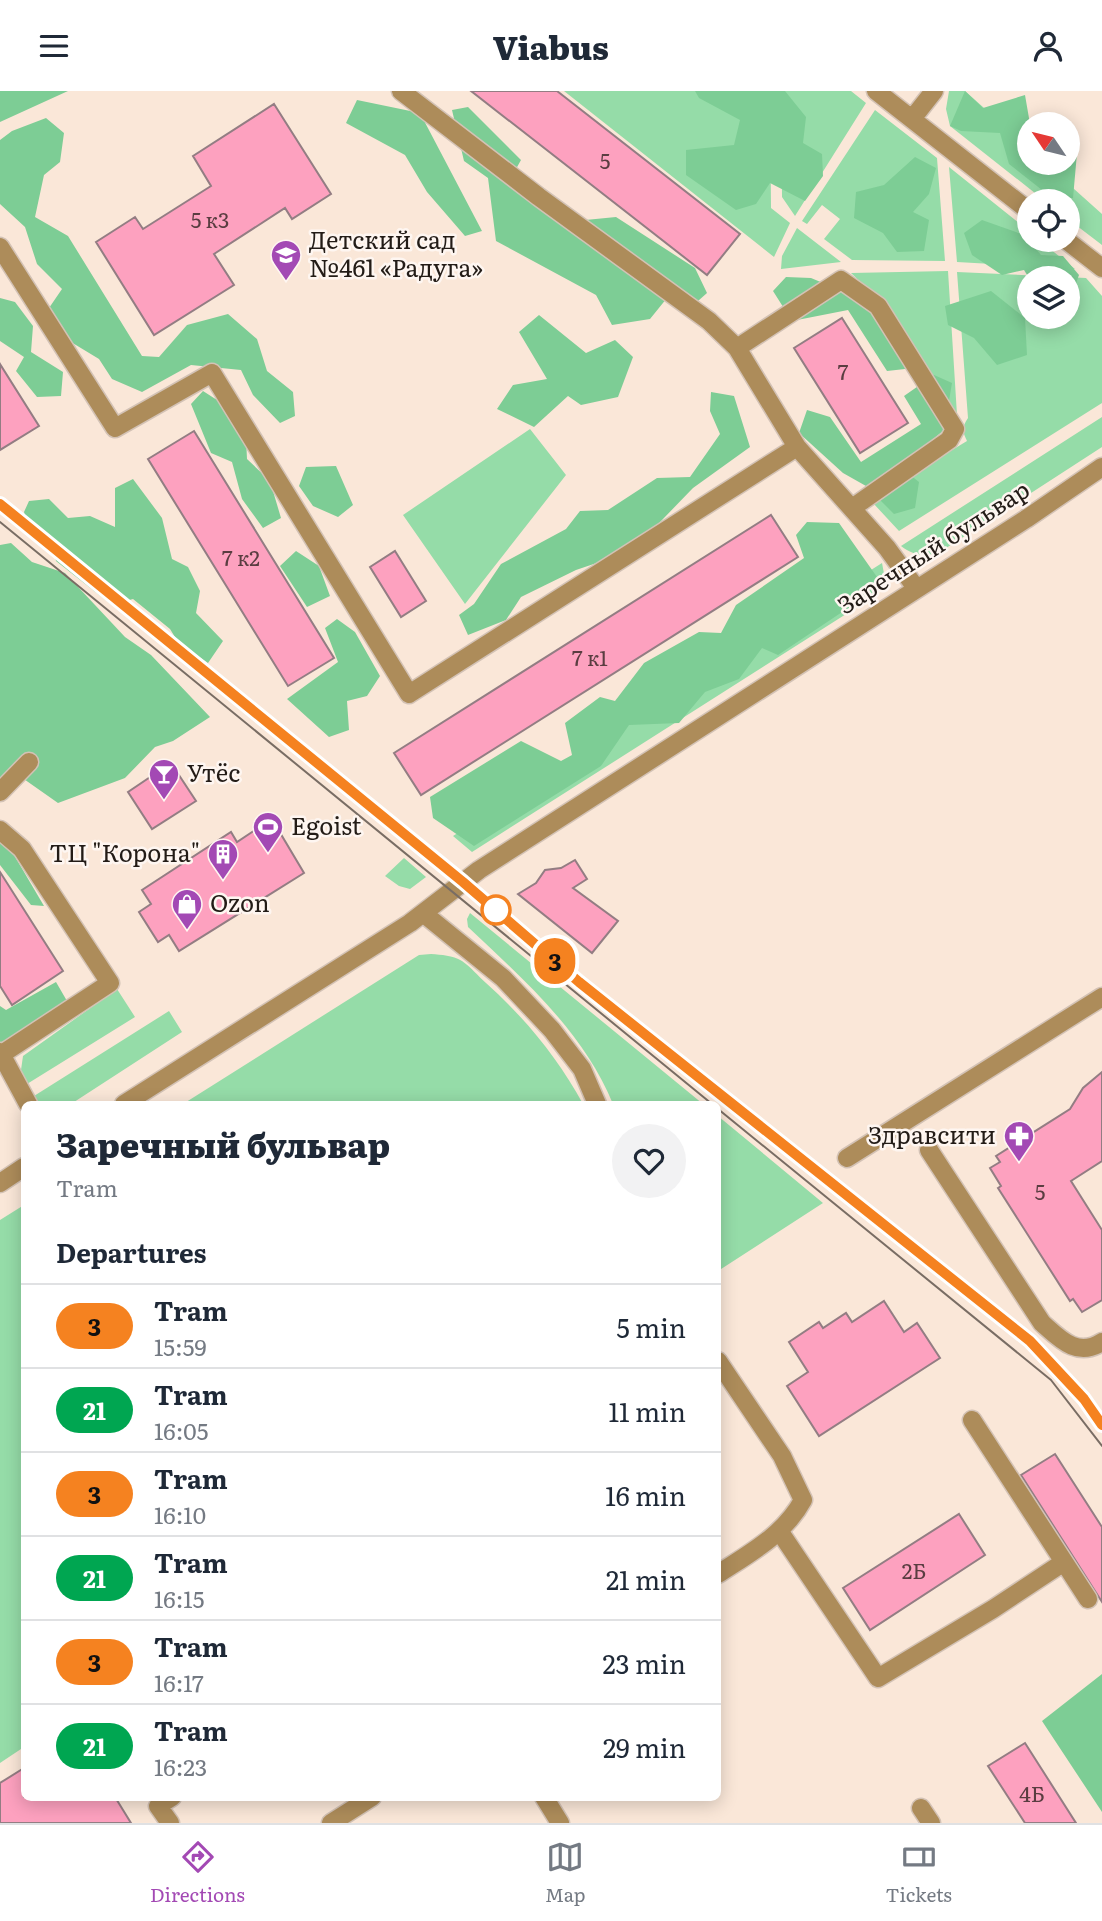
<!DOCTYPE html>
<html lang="en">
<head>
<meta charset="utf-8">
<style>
	body { margin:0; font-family:Literata,serif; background:#f2f2f3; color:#1f2937; height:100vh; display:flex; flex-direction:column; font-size:26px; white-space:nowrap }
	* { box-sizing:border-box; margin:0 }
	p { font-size:23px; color:#747a83 }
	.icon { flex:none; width:38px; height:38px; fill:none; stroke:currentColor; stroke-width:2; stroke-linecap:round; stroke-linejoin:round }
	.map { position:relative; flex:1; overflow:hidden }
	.side { position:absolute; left:21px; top:1010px; width:700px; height:700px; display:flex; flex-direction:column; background:#fff; border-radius:10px; box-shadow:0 4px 18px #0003 }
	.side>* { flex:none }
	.badge { padding:0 14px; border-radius:23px; font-size:24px; line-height:46px }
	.needle { width:46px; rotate:305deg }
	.tools { position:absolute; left:1017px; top:21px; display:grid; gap:14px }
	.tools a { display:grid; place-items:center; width:63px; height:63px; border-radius:50%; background:#fff; box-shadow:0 4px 18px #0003; font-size:35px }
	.map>.badge { position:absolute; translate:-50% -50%; box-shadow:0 0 0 4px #fff }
	h2 { padding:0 35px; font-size:26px; line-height:63px }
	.round { display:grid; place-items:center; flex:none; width:74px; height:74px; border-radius:37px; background:#f2f2f3 }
	.head { display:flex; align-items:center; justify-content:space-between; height:119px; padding:0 35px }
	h1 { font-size:33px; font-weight:800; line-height:52px }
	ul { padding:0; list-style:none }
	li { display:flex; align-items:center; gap:21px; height:84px; padding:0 35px; border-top:2px solid #e0e1e3 }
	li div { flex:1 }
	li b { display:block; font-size:26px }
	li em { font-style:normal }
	li .badge { min-width:77px; font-weight:700; text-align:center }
	header { display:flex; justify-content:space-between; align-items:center; height:91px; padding:0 35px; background:#fff; font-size:32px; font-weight:800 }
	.menu { display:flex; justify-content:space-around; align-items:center; height:98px; border-top:2px solid #e0e1e3; background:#fff; font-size:19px; color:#747a83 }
	.menu a { display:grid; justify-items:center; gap:4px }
	.menu .selected { color:#a349b4 }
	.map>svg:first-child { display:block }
	.green { fill:#95dca8; fill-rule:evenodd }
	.forest { fill:#7dcd95 }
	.building { fill:#fda1bf; stroke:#937d83; stroke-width:2 }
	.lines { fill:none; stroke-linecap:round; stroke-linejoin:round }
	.minor-casing { stroke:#d3c2b5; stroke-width:21 }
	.minor { stroke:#ad8c5a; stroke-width:18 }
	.tram { stroke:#796d64; stroke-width:2 }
	.line-casing { stroke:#fff; stroke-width:16 }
	.line { stroke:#f58220; stroke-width:10 }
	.stop-dot { fill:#fff; stroke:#f58220; stroke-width:3.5 }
	.labels { text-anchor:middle; stroke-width:5; stroke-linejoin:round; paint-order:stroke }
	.number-label { font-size:21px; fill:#5a3d41 }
	.poi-label { font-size:24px; fill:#231c17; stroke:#fef6f1; text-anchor:start }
	.street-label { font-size:24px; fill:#231c17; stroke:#fef6f1 }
</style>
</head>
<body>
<header><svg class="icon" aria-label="menu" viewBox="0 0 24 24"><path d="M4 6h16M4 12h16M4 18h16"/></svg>Viabus<svg class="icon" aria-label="person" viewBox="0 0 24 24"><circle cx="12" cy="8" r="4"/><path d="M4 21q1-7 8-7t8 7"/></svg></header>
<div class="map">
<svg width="1102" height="1732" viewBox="0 0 1102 1732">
	<rect width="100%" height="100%" fill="#fae7d8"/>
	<path class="green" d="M564,0H770L771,117L790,132L774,166Z
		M781,0H851L866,12L795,125L782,106Z
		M949,0H965L1029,57V72H1045L1102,123V154L1068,128V110H1045L950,35L946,18Z
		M875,19L937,67L945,170L852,169L824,148L840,128L822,114L807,133L802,130Z
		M949,76L1029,140V149H1039L1075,178L957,171Z
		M797,137L841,171L781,178L782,165Z
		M948,180L957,324L888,217L851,182Z
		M957,181L1086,187L1102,205V312L899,440L873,412L914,382L967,350C962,340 962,336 968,327ZM1029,187H1068V226H1029Z
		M1102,326V356L940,461C925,466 914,465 901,455Z
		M530,338L566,384L465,513L403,424Z
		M882,472L885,488L876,504L472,761L453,745Z
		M404,767L426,786L410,798L399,795L385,785Z
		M470,822L703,1013H613C583,940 524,889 468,836L467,828Z
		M431,863C442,864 452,864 462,870C471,876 478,885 486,892C525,927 558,967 583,1013H183L419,864Z
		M117,898L135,926L27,993L21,979L23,965Z
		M169,920L182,941L71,1013H40L34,1005Z
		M718,1025L823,1112L718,1180V1151L720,1146L718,1133Z
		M24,1114V1656L0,1672V1129Z"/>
	<path class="forest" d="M0,0H68L0,31Z
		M695,0H785L806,26L803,52L822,63L823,85L805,110L770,92L756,113L736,119L686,84V59L734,54L740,29L699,7Z
		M965,0L983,17L1025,4L1030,33H1036H1029V72H1068V40L1078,51L1073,107L1056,110L1009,73L1000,42L961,40L950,35Z
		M357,9L420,22L482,140L465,145L427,101L405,64L346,32Z
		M468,16L521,69L507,94L565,131L616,126L695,177L707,202L689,218L667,207L650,228L612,234L596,204L496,150L488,87L464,70L452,19Z
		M46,27L64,42L60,71L44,84L35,126L68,145L142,265L159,266L187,234L228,223L257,248L267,280L293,301L295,325L280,332L253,304L241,279L191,274L142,301L112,288L99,268L66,248L49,217L62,198L37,173L25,136L0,113V49L12,40Z
		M915,66L936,77L929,103L913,121L929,129L924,160L897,161L883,142L854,127L856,101L884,94Z
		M982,129L1024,144L1041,164L1063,165L1079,184L1071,206L1068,205V187H1029L1024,179L1002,184L972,164L964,142Z
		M786,186L811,187L835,197L855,201L903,250L905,278L887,280L848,219L792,230L773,200Z
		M991,200L1025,227L1027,264L997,274L974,247L948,234L945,215Z
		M0,207L15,211L33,235L31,261L63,281L61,305L37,306L16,280L24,266L0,250Z
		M539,224L586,262L615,249L633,266L618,306L581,314L568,305L534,336L497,318L513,294L547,288L519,241Z
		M934,284L952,292L944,339L900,376L919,391L915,417L894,423L866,395L843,382L799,342L807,319L830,326L861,371L921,333L904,305Z
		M203,300L245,327L247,368L270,390L281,427L263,437L242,408L232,371L211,362L191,313Z
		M711,301L734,305L750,356L693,397L632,460L576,479L521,506L506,529L468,544L459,524L474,513L501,473L566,438L580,420L608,419L657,387L690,386L720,343L710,320Z
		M336,375L353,414L338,426L313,415L299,395L306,376Z
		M133,388L162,427L172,468L188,476L200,500L196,522L223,550L208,572L178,551L170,538L133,508L112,514L56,470L52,449L31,443L24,421L29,410L49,408L68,427L90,425L115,436V397Z
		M807,431L839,432L877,486L860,509L778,564L762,557L739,588L705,601L679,632L629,634L601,675L474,755L433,727L430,706L521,650L561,670L572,664L565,632L600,606L615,610L644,572L699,541L721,542L736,514L804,467L796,444Z
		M11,452L32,471L65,482L125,546L151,564L210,626L173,650L155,656L125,687L58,712L21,686L0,692V454Z
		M296,460L319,475L330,505L307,516L280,475Z
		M337,528L355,541L380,585L367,605L347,610L349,639L329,646L287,608L338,571L325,537Z
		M0,748L7,752L44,815L31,814L0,774Z
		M56,891L67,910L0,956V915L6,919Z
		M1102,1583V1721L1042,1630Z"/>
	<path class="building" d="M471,0H557L740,143L707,184Z
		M274,13L331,103L292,128L285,117L214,163L234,194L154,244L96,151L135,126L143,138L211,95L193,65Z
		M842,227L908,332L860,362L794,257Z
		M0,273L39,335L0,359Z
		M194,340L334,567L288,595L148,368Z
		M771,424L798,466L421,704L394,662Z
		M395,460L426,510L401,526L370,476Z
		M171,672L196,710L152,738L128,701Z
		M264,733L268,740L276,735L304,782L179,860L169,844L158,851L139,821L151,813L142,799L231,741L237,751Z
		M575,769L587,788L573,797L618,830L592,862L518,803L536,792L545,779L561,777Z
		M0,781L63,880L12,914L0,895Z
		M1102,981V1070L1071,1090L1102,1139V1209L1082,1221L1073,1208L1070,1210L998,1097L1001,1095L990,1077L1000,1071L996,1065L1070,1018L1083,997Z
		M884,1210L904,1241L917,1232L940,1267L819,1345L787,1295L808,1281L789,1251L819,1231L823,1237L846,1222L852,1231Z
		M1055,1363L1102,1436V1511L1021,1384Z
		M959,1423L985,1464L870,1539L843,1497Z
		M1025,1652L1076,1732H1025L988,1675Z
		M24,1677V1706H115L131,1732H0V1692Z"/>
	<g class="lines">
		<g class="minor-casing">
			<path id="minor" d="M401,0L539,106L709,230L737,257L797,356L887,457L916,497
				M876,0L1029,120
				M912,28L934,0
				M1066,149L1102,177
				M0,156L115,337L212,282L409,603L797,356
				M737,257L841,189L878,215L955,338L949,349L852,417
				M0,701L29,671
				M0,739L22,758L110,892L2,963
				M423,822L503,887L552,939L582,978L597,1013
				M0,961L28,1013
				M124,1013L410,832L479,779L1026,428L1102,376
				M929,1059L1042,1232C1060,1248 1077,1267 1102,1251
				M847,1067L1102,906
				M0,1092L24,1076
				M718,1270L782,1365L803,1409C784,1444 750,1462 718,1483
				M972,1329L1088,1508
				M780,1441L878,1587L993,1518L1064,1471
				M544,1706L560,1732
				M921,1717L931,1732
				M170,1732L158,1715L172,1706
				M331,1732L372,1706"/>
		</g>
		<use href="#minor" class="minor"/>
		<path class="tram" d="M0,413L463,791L579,891L1030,1250L1084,1308L1102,1334
			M0,431L712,1013
			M718,1018L1051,1289L1102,1355"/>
	</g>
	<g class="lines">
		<g class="line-casing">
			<path id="line" d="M0,413L463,791L579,891L1030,1250L1084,1308L1102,1334"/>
		</g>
		<use href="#line" class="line"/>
	</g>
	<defs>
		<g id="school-pin" transform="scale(1.575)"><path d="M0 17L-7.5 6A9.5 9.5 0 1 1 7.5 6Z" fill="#a349b4" stroke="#fef6f1"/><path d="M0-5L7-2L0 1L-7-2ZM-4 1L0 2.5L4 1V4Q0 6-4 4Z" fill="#fff"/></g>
		<g id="bar-pin" transform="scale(1.575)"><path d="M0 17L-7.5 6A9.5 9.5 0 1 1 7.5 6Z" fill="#a349b4" stroke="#fef6f1"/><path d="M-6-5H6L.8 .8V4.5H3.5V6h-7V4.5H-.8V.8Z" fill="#fff"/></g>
		<g id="stadium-pin" transform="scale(1.575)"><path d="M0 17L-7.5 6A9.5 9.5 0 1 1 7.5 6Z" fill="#a349b4" stroke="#fef6f1"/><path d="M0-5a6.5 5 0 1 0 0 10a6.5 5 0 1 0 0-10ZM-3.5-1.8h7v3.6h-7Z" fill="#fff"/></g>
		<g id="building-pin" transform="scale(1.575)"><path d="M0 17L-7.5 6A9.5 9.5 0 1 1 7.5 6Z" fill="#a349b4" stroke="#fef6f1"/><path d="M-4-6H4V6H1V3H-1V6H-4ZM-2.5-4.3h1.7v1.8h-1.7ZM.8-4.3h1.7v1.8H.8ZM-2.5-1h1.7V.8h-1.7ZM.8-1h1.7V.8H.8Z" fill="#fff"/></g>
		<g id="shop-pin" transform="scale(1.575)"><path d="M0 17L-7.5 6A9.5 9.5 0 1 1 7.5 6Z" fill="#a349b4" stroke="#fef6f1"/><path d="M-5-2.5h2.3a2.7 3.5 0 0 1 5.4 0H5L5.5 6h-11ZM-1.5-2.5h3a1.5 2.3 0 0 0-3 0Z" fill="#fff"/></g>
		<g id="pharmacy-pin" transform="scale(1.575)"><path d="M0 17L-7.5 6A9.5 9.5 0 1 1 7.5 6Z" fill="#a349b4" stroke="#fef6f1"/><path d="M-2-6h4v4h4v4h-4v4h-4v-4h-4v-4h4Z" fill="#fff"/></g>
	</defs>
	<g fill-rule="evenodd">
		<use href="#school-pin" x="286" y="164"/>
		<use href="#bar-pin" x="164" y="683"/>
		<use href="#stadium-pin" x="268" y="736"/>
		<use href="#building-pin" x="223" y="763"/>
		<use href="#shop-pin" x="187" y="813"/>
		<use href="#pharmacy-pin" x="1019" y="1045"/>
	</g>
	<circle class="stop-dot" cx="496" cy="819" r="14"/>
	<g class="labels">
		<g class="number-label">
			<text x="605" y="78">5</text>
			<text x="210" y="137">5 к3</text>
			<text x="843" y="289">7</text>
			<text x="241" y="475">7 к2</text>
			<text x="590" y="575">7 к1</text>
			<text x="1040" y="1109">5</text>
			<text x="914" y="1488">2Б</text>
			<text x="1032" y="1711">4Б</text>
		</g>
		<g class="poi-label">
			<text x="309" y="158">Детский сад<tspan x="309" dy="28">№461 «Радуга»</tspan></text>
			<text x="187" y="691">Утёс</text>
			<text x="291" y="744">Egoist</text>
			<text x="200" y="771" text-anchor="end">ТЦ "Корона"</text>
			<text x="210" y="821">Ozon</text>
			<text x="996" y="1053" text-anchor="end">Здравсити</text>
		</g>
		<g class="street-label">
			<text transform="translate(934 457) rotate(-33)" y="8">Заречный бульвар</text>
		</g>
	</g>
</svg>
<div class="tools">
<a><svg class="needle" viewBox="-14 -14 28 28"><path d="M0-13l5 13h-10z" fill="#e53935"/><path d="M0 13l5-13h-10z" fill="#747a83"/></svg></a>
<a><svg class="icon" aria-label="locate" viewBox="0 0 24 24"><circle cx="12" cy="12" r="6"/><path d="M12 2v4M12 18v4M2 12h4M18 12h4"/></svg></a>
<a><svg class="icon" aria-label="layers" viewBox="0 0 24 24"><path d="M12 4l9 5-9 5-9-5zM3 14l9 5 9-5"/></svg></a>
</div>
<b class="badge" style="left:555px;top:870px;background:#f58220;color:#111">3</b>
<section class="side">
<div class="head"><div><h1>Заречный бульвар</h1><p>Tram</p></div><a class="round"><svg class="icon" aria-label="heart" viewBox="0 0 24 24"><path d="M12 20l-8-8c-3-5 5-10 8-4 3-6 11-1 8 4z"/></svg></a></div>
<h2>Departures</h2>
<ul>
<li><span class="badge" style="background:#f58220;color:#111">3</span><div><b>Tram</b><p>15:59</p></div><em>5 min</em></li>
<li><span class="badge" style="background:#00a651;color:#fff">21</span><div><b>Tram</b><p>16:05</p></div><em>11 min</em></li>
<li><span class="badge" style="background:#f58220;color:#111">3</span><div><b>Tram</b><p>16:10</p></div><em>16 min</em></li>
<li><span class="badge" style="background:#00a651;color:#fff">21</span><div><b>Tram</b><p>16:15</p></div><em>21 min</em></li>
<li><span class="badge" style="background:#f58220;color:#111">3</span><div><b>Tram</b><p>16:17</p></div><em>23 min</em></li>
<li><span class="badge" style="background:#00a651;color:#fff">21</span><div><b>Tram</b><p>16:23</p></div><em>29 min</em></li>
</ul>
</section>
</div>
<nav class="menu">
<a class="selected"><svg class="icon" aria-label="directions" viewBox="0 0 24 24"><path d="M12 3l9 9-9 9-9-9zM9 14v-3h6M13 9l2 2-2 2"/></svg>Directions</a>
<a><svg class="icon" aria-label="map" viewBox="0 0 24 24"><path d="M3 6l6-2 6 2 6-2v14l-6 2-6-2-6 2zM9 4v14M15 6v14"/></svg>Map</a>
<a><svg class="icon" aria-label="tickets" viewBox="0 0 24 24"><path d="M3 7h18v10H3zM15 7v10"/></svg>Tickets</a>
</nav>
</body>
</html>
